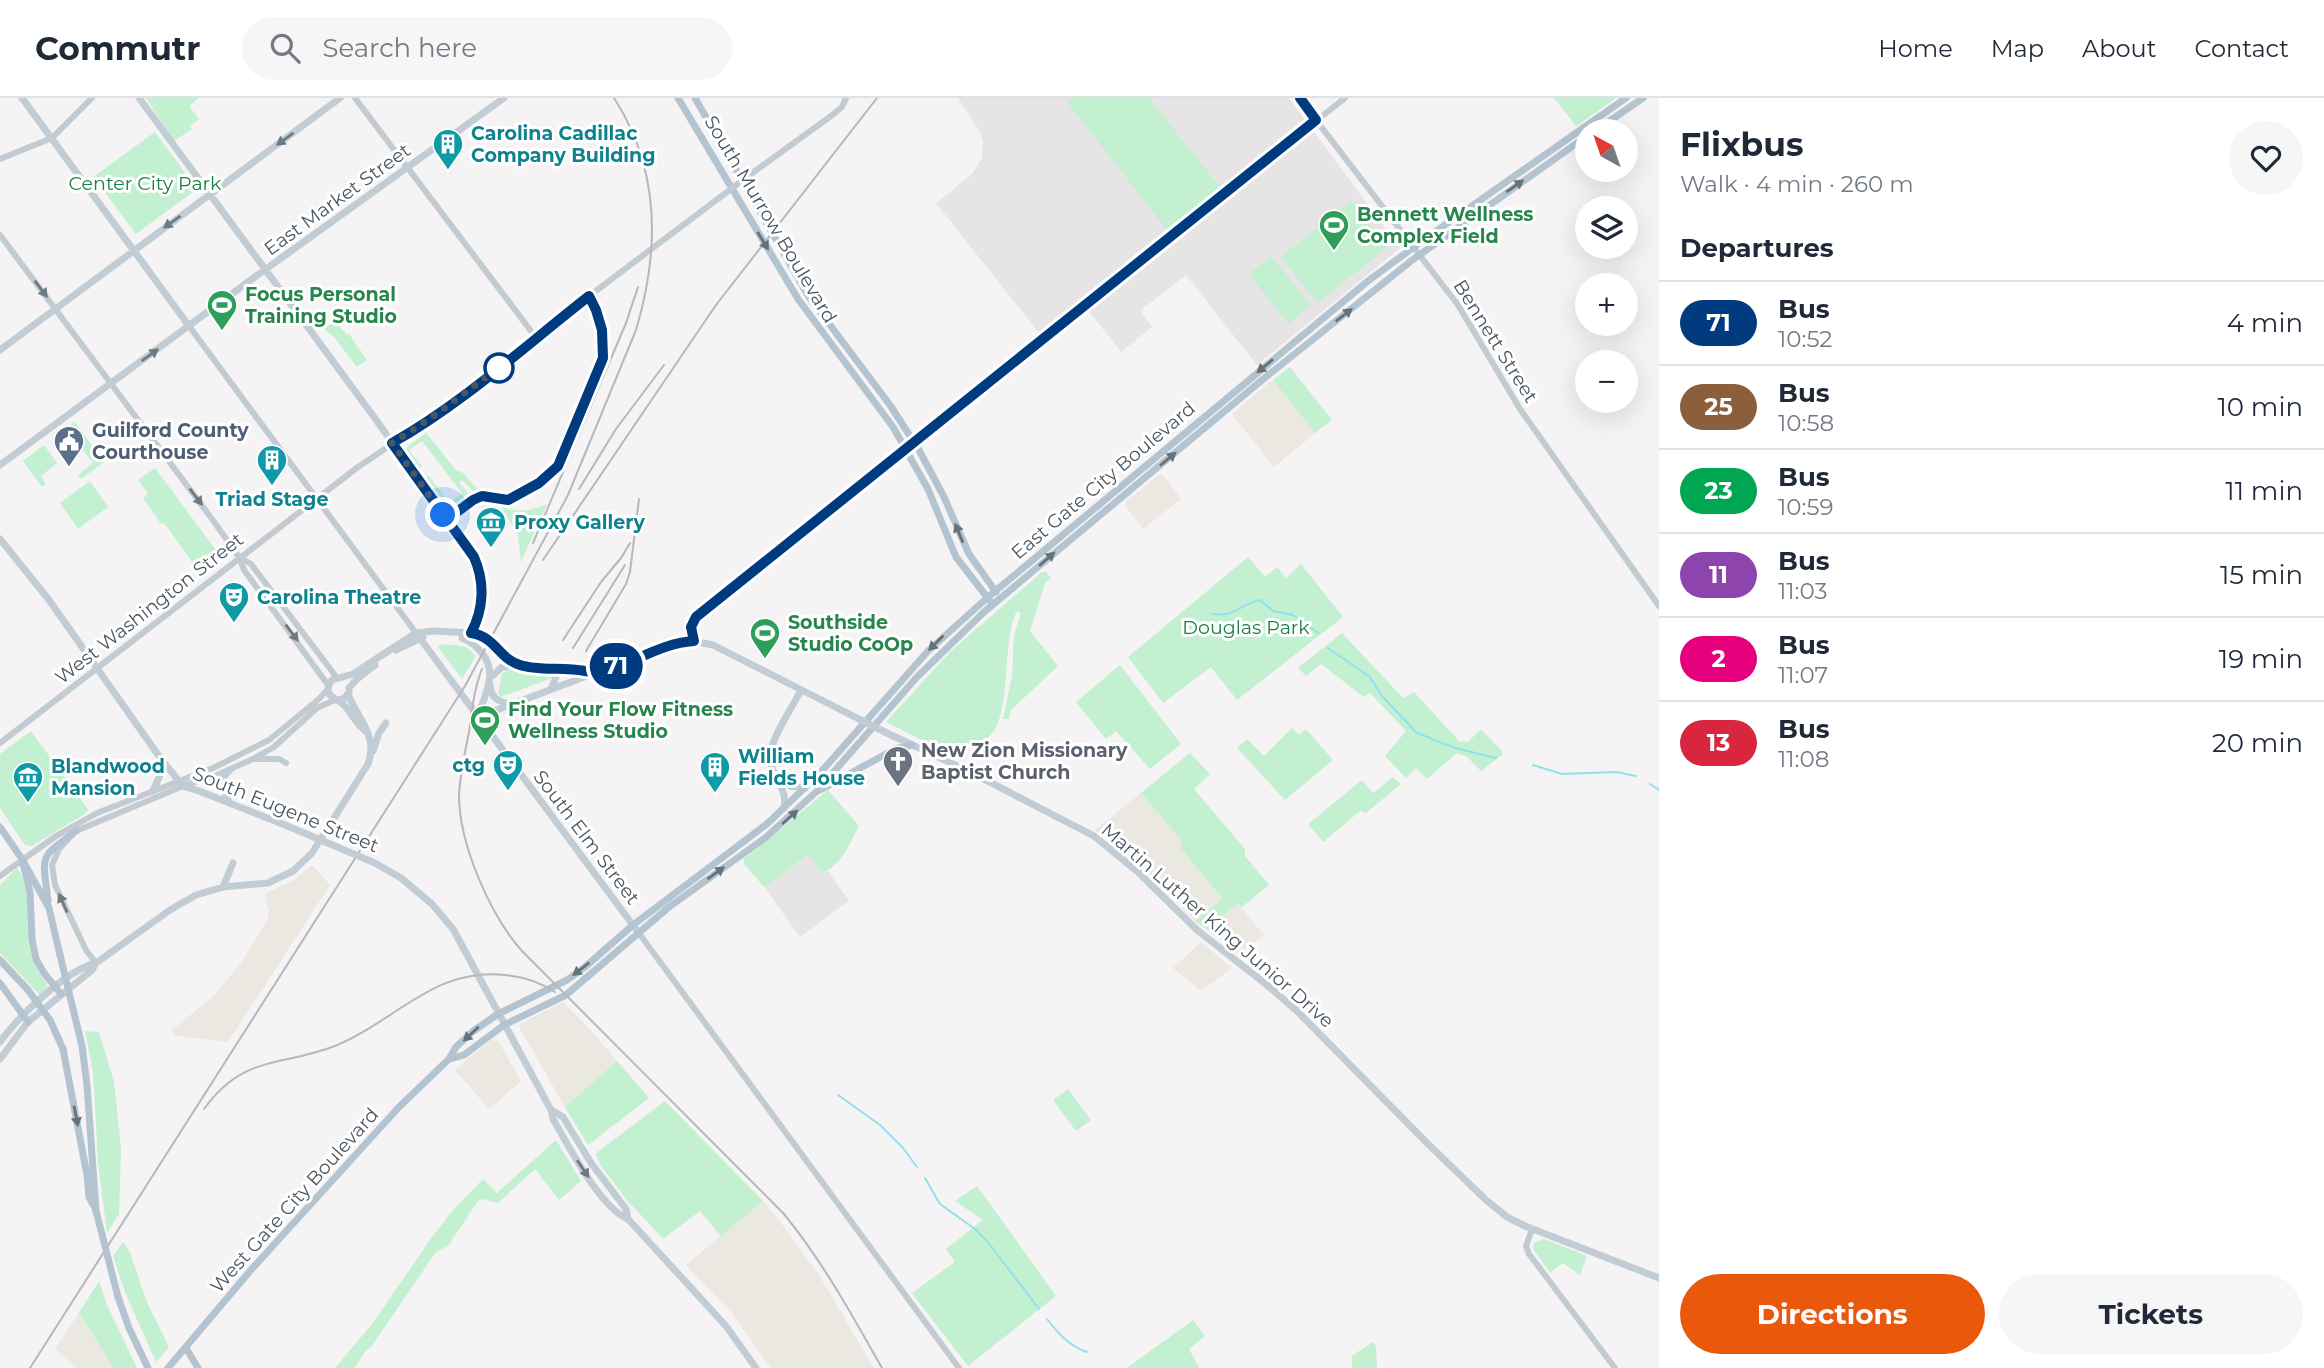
<!DOCTYPE html>
<html lang="en">
<head>
<meta charset="utf-8">
<style>
	body { margin:0; font-family:Montserrat,sans-serif; background:#f6f6f7; color:#1f2937; height:100vh; display:flex; flex-direction:column; font-size:26px; white-space:nowrap }
	* { box-sizing:border-box; margin:0 }
	p { font-size:23px; color:#747a83 }
	.icon { flex:none; width:38px; height:38px; fill:none; stroke:currentColor; stroke-width:2; stroke-linecap:round; stroke-linejoin:round }
	.map { position:relative; flex:1; overflow:hidden }
	.details { display:flex; flex-direction:column; background:#fff; width:665px }
	.details>* { flex:none }
	.badge { padding:0 14px; border-radius:23px; font-size:24px; line-height:46px }
	.needle { width:46px; rotate:320deg }
	.controls { position:absolute; left:1575px; top:21px; display:grid; gap:14px }
	.controls a { display:grid; place-items:center; width:63px; height:63px; border-radius:50%; background:#fff; box-shadow:0 7px 28px #0002; font-size:35px }
	.you { position:absolute; width:35px; height:35px; margin:-18px; border:5px solid #fff; border-radius:50%; background:#1a73e8; box-shadow:0 0 0 10px #1a73e833 }
	.map>.badge { position:absolute; translate:-50% -50%; box-shadow:0 0 0 4px #fff }
	h2 { padding:0 21px; font-size:26px; line-height:63px }
	.round { display:grid; place-items:center; flex:none; width:74px; height:74px; border-radius:37px; background:#f6f6f7 }
	.overview { display:flex; align-items:center; justify-content:space-between; height:119px; padding:0 21px }
	h1 { font-size:33px; font-weight:700; line-height:52px }
	.cta { display:flex; gap:14px; margin-top:auto; padding:14px 21px }
	.cta a { flex:1; height:80px; border-radius:42px; background:#ea580c; color:#fff; font-size:28px; font-weight:700; line-height:80px; text-align:center }
	.cta a+a { background:#f6f6f7; color:#1f2937 }
	ul { padding:0; list-style:none }
	li { display:flex; align-items:center; gap:21px; height:84px; padding:0 21px; border-top:2px solid #e0e1e3 }
	li div { flex:1 }
	li b { display:block; font-size:26px }
	li em { font-style:normal }
	li .badge { min-width:77px; font-weight:700; text-align:center }
	header { display:flex; align-items:center; gap:42px; box-sizing:border-box; height:98px; padding:0 35px; background:#fff; border-bottom:2px solid #e0e1e3 }
	header strong { font-size:33px }
	nav { display:flex; gap:38px; margin-inline-start:auto; font-size:24px }
	.search { width:490px; height:63px; background:#f6f6f7; display:flex; align-items:center; gap:18px; box-sizing:border-box; padding:0 24px; border-radius:38px; color:#747a83; font-size:26px }
	main { display:flex; flex:1; min-height:0 }
	.map>svg:first-child { display:block }
	.commercial { fill:#ebe7e1 }
	.education { fill:#e6e4e5 }
	.green { fill:#c3f0d1 }
	.lines { fill:none; stroke-linecap:round; stroke-linejoin:round }
	.stream { stroke:#92e0eb; stroke-width:2 }
	.tertiary { stroke:#c1cbd1; stroke-width:6 }
	.secondary { stroke:#c1ccd5; stroke-width:7 }
	.primary { stroke:#b3c4d0; stroke-width:7 }
	.rail { stroke:#b5b8bc; stroke-width:2 }
	.tertiary-bridge { stroke:#c1cbd1; stroke-width:6 }
	.secondary-bridge { stroke:#c1ccd5; stroke-width:7 }
	.primary-bridge { stroke:#b3c4d0; stroke-width:7 }
	.oneway { fill:#6e7a83 }
	.oneway2 { fill:#64727c }
	.oneway3 { fill:#6e7a82 }
	.line-casing { stroke:#fff; stroke-width:16 }
	.line { stroke:#003b80; stroke-width:10 }
	.walk { stroke:#4a5760; stroke-width:7; stroke-dasharray:0 12.6 }
	.stop-dot { fill:#fff; stroke:#003b80; stroke-width:3.5 }
	.labels { text-anchor:middle; stroke-width:6; stroke-linejoin:round; paint-order:stroke }
	.culture-label { font-size:19px; font-weight:bold; fill:#0d838f; stroke:#fff; text-anchor:start }
	.park-label { font-size:19px; fill:#1a8246; stroke:#fff }
	.street-label { font-size:19px; fill:#4a5760; stroke:#fff }
	.leisure-label { font-size:19px; font-weight:bold; fill:#27864d; stroke:#fff; text-anchor:start }
	.service-label { font-size:19px; font-weight:bold; fill:#4e5e75; stroke:#fff; text-anchor:start }
	.worship-label { font-size:19px; font-weight:bold; fill:#5b616d; stroke:#fff; text-anchor:start }
</style>
</head>
<body>
<header>
<strong>Commutr</strong>
<div class="search"><svg class="icon" aria-label="search" viewBox="0 0 24 24"><circle cx="10" cy="10" r="6"/><path d="M15 15l6 6"/></svg>Search here</div>
<nav><a>Home</a><a>Map</a><a>About</a><a>Contact</a></nav>
</header>
<main>
<div class="map">
<svg width="1659" height="1270" viewBox="0 0 1659 1270">
	<rect width="100%" height="100%" fill="#f5f3f3"/>
	<path class="commercial" d="M1273,282L1315,335L1274,369L1232,316Z
		M1161,375L1181,401L1143,431L1127,410L1126,404Z
		M1141,695L1182,743L1180,751L1222,800L1195,823L1138,764L1095,732Z
		M312,767L330,787L228,944L176,938L171,933L216,896L242,863L268,821L269,812L265,800L266,795L293,783Z
		M1238,806L1264,837L1238,856L1209,833L1226,815Z
		M1201,844L1232,870L1201,893L1173,870Z
		M563,904L587,928L617,963L565,1009L519,929L521,925Z
		M491,942L498,943L521,983L489,1011L455,972Z
		M763,1103L776,1118L819,1177L874,1270H771L731,1214L686,1167Z
		M79,1215L114,1270H76L55,1251Z"/>
	<path class="education" d="M958,0H1289L1400,150L1257,267L1186,177L1140,213L1152,229L1121,254L1080,202L1039,235L936,105L972,76L982,60L983,45L980,34Z
		M809,755L822,775L828,773L849,803L800,839L765,790Z"/>
	<path class="green" d="M146,0H199L189,8L199,21L190,28L192,31L174,43Z
		M1072,0H1149L1221,90L1167,132L1067,4Z
		M1554,0H1616L1576,28Z
		M155,34L197,91L136,136L93,79Z
		M1351,103L1387,150L1317,205L1281,159Z
		M1271,158L1311,207L1288,226L1249,176Z
		M333,225L337,226L347,237L349,236L367,262L357,269L334,239L323,230Z
		M1290,269L1332,322L1315,335L1273,282Z
		M75,324L104,364L81,381L78,377L93,365L81,349L65,358L53,341Z
		M426,335L456,372L463,375L478,392L474,394L462,382L459,384L469,396L454,408H447L426,380L428,377L449,405L462,395L422,343L409,352L422,369L419,371L407,353V349Z
		M44,347L57,365L41,378L46,386L42,389L23,363Z
		M155,370L221,459L200,475L164,425L161,426L143,400L148,396L138,382Z
		M90,383L108,409L78,431L60,405Z
		M547,406L521,464L518,437L501,408C519,416 529,413 547,406Z
		M1248,459L1265,479L1277,469L1286,480L1301,466L1343,519L1237,602L1211,569L1163,605L1128,559Z
		M1042,474H1046L1051,480L1045,485L1030,533L1058,568L1011,612L1009,621H1003L1012,578L1014,537L1021,515L1017,513C1001,542 1013,617 989,639C984,644 976,648 971,652L965,647L953,657L886,624L951,553Z
		M1342,535L1403,600L1414,594L1459,643L1468,644L1481,631L1502,653V657L1481,673L1467,659L1457,655L1427,681L1416,670L1406,680L1385,658L1406,633L1370,595L1364,599L1321,566L1306,578L1298,570Z
		M445,546L466,549L476,558L462,581L437,548Z
		M1120,567L1181,646L1150,671L1116,633L1106,641L1076,604Z
		M508,572L549,577L552,580L501,599L498,596L502,575Z
		M1292,630L1299,637L1306,631L1333,662L1285,702L1237,650L1247,641L1264,658Z
		M31,633L88,711L85,716L32,748L25,747L0,710V656Z
		M1190,655L1210,676L1194,691L1245,751V758L1269,787L1242,809L1238,806L1226,815L1209,833L1195,823L1222,800L1180,750L1182,743L1141,695Z
		M1393,679L1401,686L1366,715L1360,713L1323,744L1308,726L1362,682L1373,695Z
		M828,692L859,728C850,745 842,767 822,775L808,756L765,790L744,766V761Z
		M17,770C33,793 25,821 29,847C31,863 40,875 48,888L40,897L0,855V787Z
		M85,933L99,934L114,984L121,1050L119,1116L107,1135L98,1064L93,974Z
		M617,963L649,1000L588,1047L565,1009Z
		M1068,991L1091,1022L1076,1033L1053,1002Z
		M665,1003L763,1103L721,1138L700,1113L663,1141L626,1101L599,1065L600,1064L595,1056Z
		M556,1042L581,1083L559,1102L535,1071L498,1105L483,1101L478,1103L448,1148L436,1154L371,1249C362,1253 361,1264 354,1270H335L372,1226L430,1142L453,1112L483,1081L497,1095Z
		M977,1088L1056,1198L968,1268L912,1195L955,1164L946,1151L983,1122L955,1103Z
		M1544,1141L1587,1158L1580,1177L1563,1165L1550,1175L1533,1151L1535,1144Z
		M123,1144L130,1154L146,1202L169,1249L156,1264L126,1197L113,1158Z
		M99,1183L107,1207L137,1270H114L79,1215Z
		M1193,1222L1205,1238L1189,1251L1199,1270H1127Z
		M1372,1244L1376,1248L1377,1270H1352V1258Z"/>
	<g class="lines">
		<path class="stream" d="M1212,516C1237,519 1239,506 1260,502L1273,513L1293,517L1318,535
			M1328,550L1370,579L1381,597L1417,635L1455,650L1496,660
			M1533,667L1562,676L1616,674L1636,678
			M1650,686L1659,692
			M838,997L880,1027L903,1050L917,1069
			M925,1080L940,1106L975,1131L987,1143L1039,1211
			M1047,1221C1058,1235 1069,1248 1087,1254"/>
		<path class="tertiary" d="M355,0L537,241
			M1299,0L1458,207L1520,311L1659,508
			M0,61L52,40L92,0
			M755,73L831,18L842,9L846,0
			M0,137L212,421L239,459L244,472L328,587
			M189,228L416,535
			M927,333L1345,0
			M241,460L251,466L337,580
			M693,543L691,529L696,519L893,360
			M0,645L358,369L431,320L488,279L564,217L719,100
			M255,661H279L286,665
			M0,778L56,738L97,715L213,670L269,642L319,601L328,591
			M638,834L959,1270
			M96,865L86,852L55,787L52,767L59,751L76,733L183,688L217,677L253,661L274,649L317,610L337,601
			M1532,1131L1526,1148L1529,1156L1615,1270"/>
		<path class="secondary" d="M22,0L189,228
			M139,0L374,319L474,459C476,464 480,470 481,475C486,496 479,524 466,541
			M0,252L340,0
			M0,367L259,176L504,0
			M0,441L49,502L161,661L183,688L199,693L285,727
			M416,535L638,834
			M462,540C470,543 475,547 481,554C499,575 485,595 478,619
			M396,552L423,539
			M545,572L553,574L556,579L551,591
			M492,578L502,569L518,567
			M490,587C492,601 497,603 511,606
			M349,590L357,581L375,567
			M349,594L345,600L338,602C351,610 354,626 367,634
			M335,601C327,597 326,589 332,582L353,576L416,535L433,533L471,535L484,538L504,557L518,567L541,570H570L597,575
			M478,619L666,548L693,543L713,547L859,621
			M887,635L970,674L1094,738L1138,774L1197,832L1267,887L1296,912L1427,1045L1486,1102L1507,1119L1525,1128L1659,1180
			M373,653L379,635L386,625
			M779,682L790,688L805,690
			M153,693L160,677L161,661
			M229,704C223,691 217,682 230,672
			M784,710C788,691 773,681 770,663C768,644 792,610 801,592
			M401,780L432,806L453,831L551,1012L553,1021C568,1047 601,1111 628,1121L726,1228L756,1270
			M223,789L233,765
			M0,944C18,919 66,872 96,865L170,812L196,797L223,789L268,785L293,773L312,755L368,666C379,638 357,620 348,596
			M0,961L28,924L92,872L96,865
			M551,1012L563,1019L591,1065L626,1111L628,1121"/>
		<path class="primary" d="M678,0L798,201L893,329L928,391L956,459L990,503
			M695,0L809,199L890,307L919,352L944,399L969,456L996,494
			M1595,33L1643,0
			M820,692L895,651L912,647
			M0,729L22,761L49,810L60,857
			M22,761L30,794L32,842L36,861L44,875L61,896
			M48,803C43,756 37,762 76,733
			M0,862L28,892
			M0,885L28,924
			M82,948L87,987L96,1113
			M63,951L87,1077L89,1099L95,1110
			M450,961L464,957L504,927L566,897L669,809L765,740L816,694L917,579L984,514L1262,282L1411,163L1587,38
			M118,1199L129,1230L148,1270
			M186,1250L198,1270
			M168,1270L250,1173L399,1009L449,961L456,949L472,934L498,916L567,882L585,869L633,827L768,725L820,675L928,553L987,500L1368,183L1422,143L1626,0"/>
		<path class="rail" d="M579,391L616,331L664,267
			M533,445L626,225L638,189
			M543,462L716,207L877,0
			M563,542L601,484L621,460L630,445
			M573,550L625,467
			M586,553L626,486L630,474L639,401
			M482,571C474,591 472,612 469,634C465,655 460,675 459,697C459,746 490,817 522,853L784,1116C823,1164 852,1217 882,1270
			M204,1011C244,956 281,969 335,948C396,923 434,869 505,877C523,879 540,884 555,894
			M30,1270L465,588L568,397L636,232C660,152 660,71 614,0"/>
		<path class="tertiary-bridge" d="M719,100L755,73
			M893,360L927,333"/>
		<path class="secondary-bridge" d="M859,621L887,635
			M285,727L375,765L401,780"/>
		<path class="primary-bridge" d="M60,857L82,948
			M28,892L50,922L63,951
			M96,1113L118,1199"/>
	</g>
	<defs><path id="oneway-solid" d="M-6-.8H1V-3.2L6.5 0L1 3.2V.8H-6Z" transform="scale(1.75)"/></defs>
	<g class="oneway">
		<use href="#oneway-solid" transform="translate(285 41) rotate(144)"/>
		<use href="#oneway-solid" transform="translate(172 124) rotate(144)"/>
		<use href="#oneway-solid" transform="translate(150 257) rotate(-36)"/>
		<use href="#oneway-solid" transform="translate(583 1071) rotate(56)"/>
	</g>
	<g class="oneway2">
		<use href="#oneway-solid" transform="translate(1515 88) rotate(-35)"/>
		<use href="#oneway-solid" transform="translate(763 143) rotate(59)"/>
		<use href="#oneway-solid" transform="translate(1344 217) rotate(-38)"/>
		<use href="#oneway-solid" transform="translate(1265 268) rotate(140)"/>
		<use href="#oneway-solid" transform="translate(1168 361) rotate(-40)"/>
		<use href="#oneway-solid" transform="translate(959 435) rotate(-112)"/>
		<use href="#oneway-solid" transform="translate(1047 461) rotate(-41)"/>
		<use href="#oneway-solid" transform="translate(936 545) rotate(135)"/>
		<use href="#oneway-solid" transform="translate(790 719) rotate(-42)"/>
		<use href="#oneway-solid" transform="translate(716 775) rotate(-36)"/>
		<use href="#oneway-solid" transform="translate(581 871) rotate(142)"/>
		<use href="#oneway-solid" transform="translate(471 936) rotate(137)"/>
		<use href="#oneway-solid" transform="translate(76 1018) rotate(79)"/>
	</g>
	<g class="oneway3">
		<use href="#oneway-solid" transform="translate(41 191) rotate(53)"/>
		<use href="#oneway-solid" transform="translate(196 399) rotate(53)"/>
		<use href="#oneway-solid" transform="translate(292 535) rotate(53)"/>
		<use href="#oneway-solid" transform="translate(63 805) rotate(-114)"/>
	</g>
	<g class="lines">
		<g class="line-casing">
			<path id="line" d="M453,417L473,402L482,398L508,402L539,385L558,368L603,260L602,232L596,212L589,198C525,248 463,305 392,345L474,459C485,484 484,511 471,535C496,539 498,560 520,567C537,573 564,569 585,573C590,574 595,575 601,574C633,566 660,545 694,543L691,529L696,519L1316,22L1300,0"/>
		</g>
		<use href="#line" class="line"/>
		<path class="walk" d="M443,417L392,345L431,320L501,268L499,270"/>
	</g>
	<defs>
		<g id="building-pin" transform="scale(1.575)"><path d="M0 17L-7.5 6A9.5 9.5 0 1 1 7.5 6Z" fill="#0f9aa8" stroke="#fff"/><path d="M-4-6H4V6H1V3H-1V6H-4ZM-2.5-4.3h1.7v1.8h-1.7ZM.8-4.3h1.7v1.8H.8ZM-2.5-1h1.7V.8h-1.7ZM.8-1h1.7V.8H.8Z" fill="#fff"/></g>
		<g id="stadium-pin" transform="scale(1.575)"><path d="M0 17L-7.5 6A9.5 9.5 0 1 1 7.5 6Z" fill="#2e9e5b" stroke="#fff"/><path d="M0-5a6.5 5 0 1 0 0 10a6.5 5 0 1 0 0-10ZM-3.5-1.8h7v3.6h-7Z" fill="#fff"/></g>
		<g id="civic-pin" transform="scale(1.575)"><path d="M0 17L-7.5 6A9.5 9.5 0 1 1 7.5 6Z" fill="#5c6f8a" stroke="#fff"/><path d="M-.6-6.5H3V-4.5H.6V-3L4-1V1h2V6H-6V1h2V-1L-.6-3ZM-1.2 2.5V6h2.4V2.5Z" fill="#fff"/></g>
		<g id="museum-pin" transform="scale(1.575)"><path d="M0 17L-7.5 6A9.5 9.5 0 1 1 7.5 6Z" fill="#0f9aa8" stroke="#fff"/><path d="M0-6L6-3V-2H-6V-3ZM-5-1h2V3h-2ZM-1-1h2V3h-2ZM3-1h2V3H3ZM-6 4H6V6H-6Z" fill="#fff"/></g>
		<g id="theatre-pin" transform="scale(1.575)"><path d="M0 17L-7.5 6A9.5 9.5 0 1 1 7.5 6Z" fill="#0f9aa8" stroke="#fff"/><path d="M-5-5.5Q0-4 5-5.5V0Q5 5 0 6Q-5 5-5 0ZM-3.3-2.5H-1v1.5H-3.3ZM1-2.5H3.3v1.5H1ZM-2.8 1Q0 5.5 2.8 1Z" fill="#fff"/></g>
		<g id="church-pin" transform="scale(1.575)"><path d="M0 17L-7.5 6A9.5 9.5 0 1 1 7.5 6Z" fill="#6b7280" stroke="#fff"/><path d="M-1.2-6h2.4v3.5h3.3v2.4h-3.3V6h-2.4V-.1h-3.3v-2.4h3.3Z" fill="#fff"/></g>
	</defs>
	<g fill-rule="evenodd">
		<use href="#building-pin" x="448" y="46"/>
		<use href="#stadium-pin" x="1334" y="127"/>
		<use href="#stadium-pin" x="222" y="207"/>
		<use href="#civic-pin" x="69" y="343"/>
		<use href="#building-pin" x="272" y="362"/>
		<use href="#museum-pin" x="491" y="424"/>
		<use href="#theatre-pin" x="234" y="499"/>
		<use href="#stadium-pin" x="765" y="535"/>
		<use href="#stadium-pin" x="485" y="622"/>
		<use href="#church-pin" x="898" y="663"/>
		<use href="#theatre-pin" x="508" y="667"/>
		<use href="#building-pin" x="715" y="669"/>
		<use href="#museum-pin" x="28" y="679"/>
	</g>
	<circle class="stop-dot" cx="499" cy="270" r="14"/>
	<g class="labels">
		<g class="culture-label">
			<text x="471" y="42">Carolina Cadillac<tspan x="471" dy="22">Company Building</tspan></text>
			<text x="272" y="408" text-anchor="middle">Triad Stage</text>
			<text x="514" y="431">Proxy Gallery</text>
			<text x="257" y="506">Carolina Theatre</text>
			<text x="738" y="665">William<tspan x="738" dy="22">Fields House</tspan></text>
			<text x="485" y="674" text-anchor="end">ctg</text>
			<text x="51" y="675">Blandwood<tspan x="51" dy="22">Mansion</tspan></text>
		</g>
		<g class="park-label">
			<text x="145" y="92">Center City Park</text>
			<text x="1246" y="536">Douglas Park</text>
		</g>
		<g class="street-label">
			<text transform="translate(337 101) rotate(-36)" y="7">East Market Street</text>
			<text transform="translate(771 121) rotate(59)" y="7">South Murrow Boulevard</text>
			<text transform="translate(1496 243) rotate(58)" y="7">Bennett Street</text>
			<text transform="translate(1103 382) rotate(-40)" y="7">East Gate City Boulevard</text>
			<text transform="translate(149 510) rotate(-38)" y="7">West Washington Street</text>
			<text transform="translate(286 711) rotate(22)" y="7">South Eugene Street</text>
			<text transform="translate(587 739) rotate(53)" y="7">South Elm Street</text>
			<text transform="translate(1218 827) rotate(41)" y="7">Martin Luther King Junior Drive</text>
			<text transform="translate(294 1102) rotate(-48)" y="7">West Gate City Boulevard</text>
		</g>
		<g class="leisure-label">
			<text x="1357" y="123">Bennett Wellness<tspan x="1357" dy="22">Complex Field</tspan></text>
			<text x="245" y="203">Focus Personal<tspan x="245" dy="22">Training Studio</tspan></text>
			<text x="788" y="531">Southside<tspan x="788" dy="22">Studio CoOp</tspan></text>
			<text x="508" y="618">Find Your Flow Fitness<tspan x="508" dy="22">Wellness Studio</tspan></text>
		</g>
		<g class="service-label">
			<text x="92" y="339">Guilford County<tspan x="92" dy="22">Courthouse</tspan></text>
		</g>
		<g class="worship-label">
			<text x="921" y="659">New Zion Missionary<tspan x="921" dy="22">Baptist Church</tspan></text>
		</g>
	</g>
</svg>
<div class="controls">
<a><svg class="needle" viewBox="-14 -14 28 28"><path d="M0-13l5 13h-10z" fill="#e53935"/><path d="M0 13l5-13h-10z" fill="#747a83"/></svg></a>
<a><svg class="icon" aria-label="layers" viewBox="0 0 24 24"><path d="M12 4l9 5-9 5-9-5zM3 14l9 5 9-5"/></svg></a>
<a>+</a>
<a>−</a>
</div>
<div class="you" style="left:443px;top:417px"></div>
<b class="badge" style="left:616px;top:568px;background:#003b80;color:#fff">71</b>
</div>
<section class="details">
<div class="overview"><div><h1>Flixbus</h1><p>Walk · 4 min · 260 m</p></div><a class="round"><svg class="icon" aria-label="heart" viewBox="0 0 24 24"><path d="M12 20l-8-8c-3-5 5-10 8-4 3-6 11-1 8 4z"/></svg></a></div>
<h2>Departures</h2>
<ul>
<li><span class="badge" style="background:#003b80;color:#fff">71</span><div><b>Bus</b><p>10:52</p></div><em>4 min</em></li>
<li><span class="badge" style="background:#8b5e3c;color:#fff">25</span><div><b>Bus</b><p>10:58</p></div><em>10 min</em></li>
<li><span class="badge" style="background:#00a651;color:#fff">23</span><div><b>Bus</b><p>10:59</p></div><em>11 min</em></li>
<li><span class="badge" style="background:#8e44ad;color:#fff">11</span><div><b>Bus</b><p>11:03</p></div><em>15 min</em></li>
<li><span class="badge" style="background:#e6007e;color:#fff">2</span><div><b>Bus</b><p>11:07</p></div><em>19 min</em></li>
<li><span class="badge" style="background:#d7263d;color:#fff">13</span><div><b>Bus</b><p>11:08</p></div><em>20 min</em></li>
</ul>
<div class="cta"><a>Directions</a><a>Tickets</a></div>
</section>
</main>
</body>
</html>
